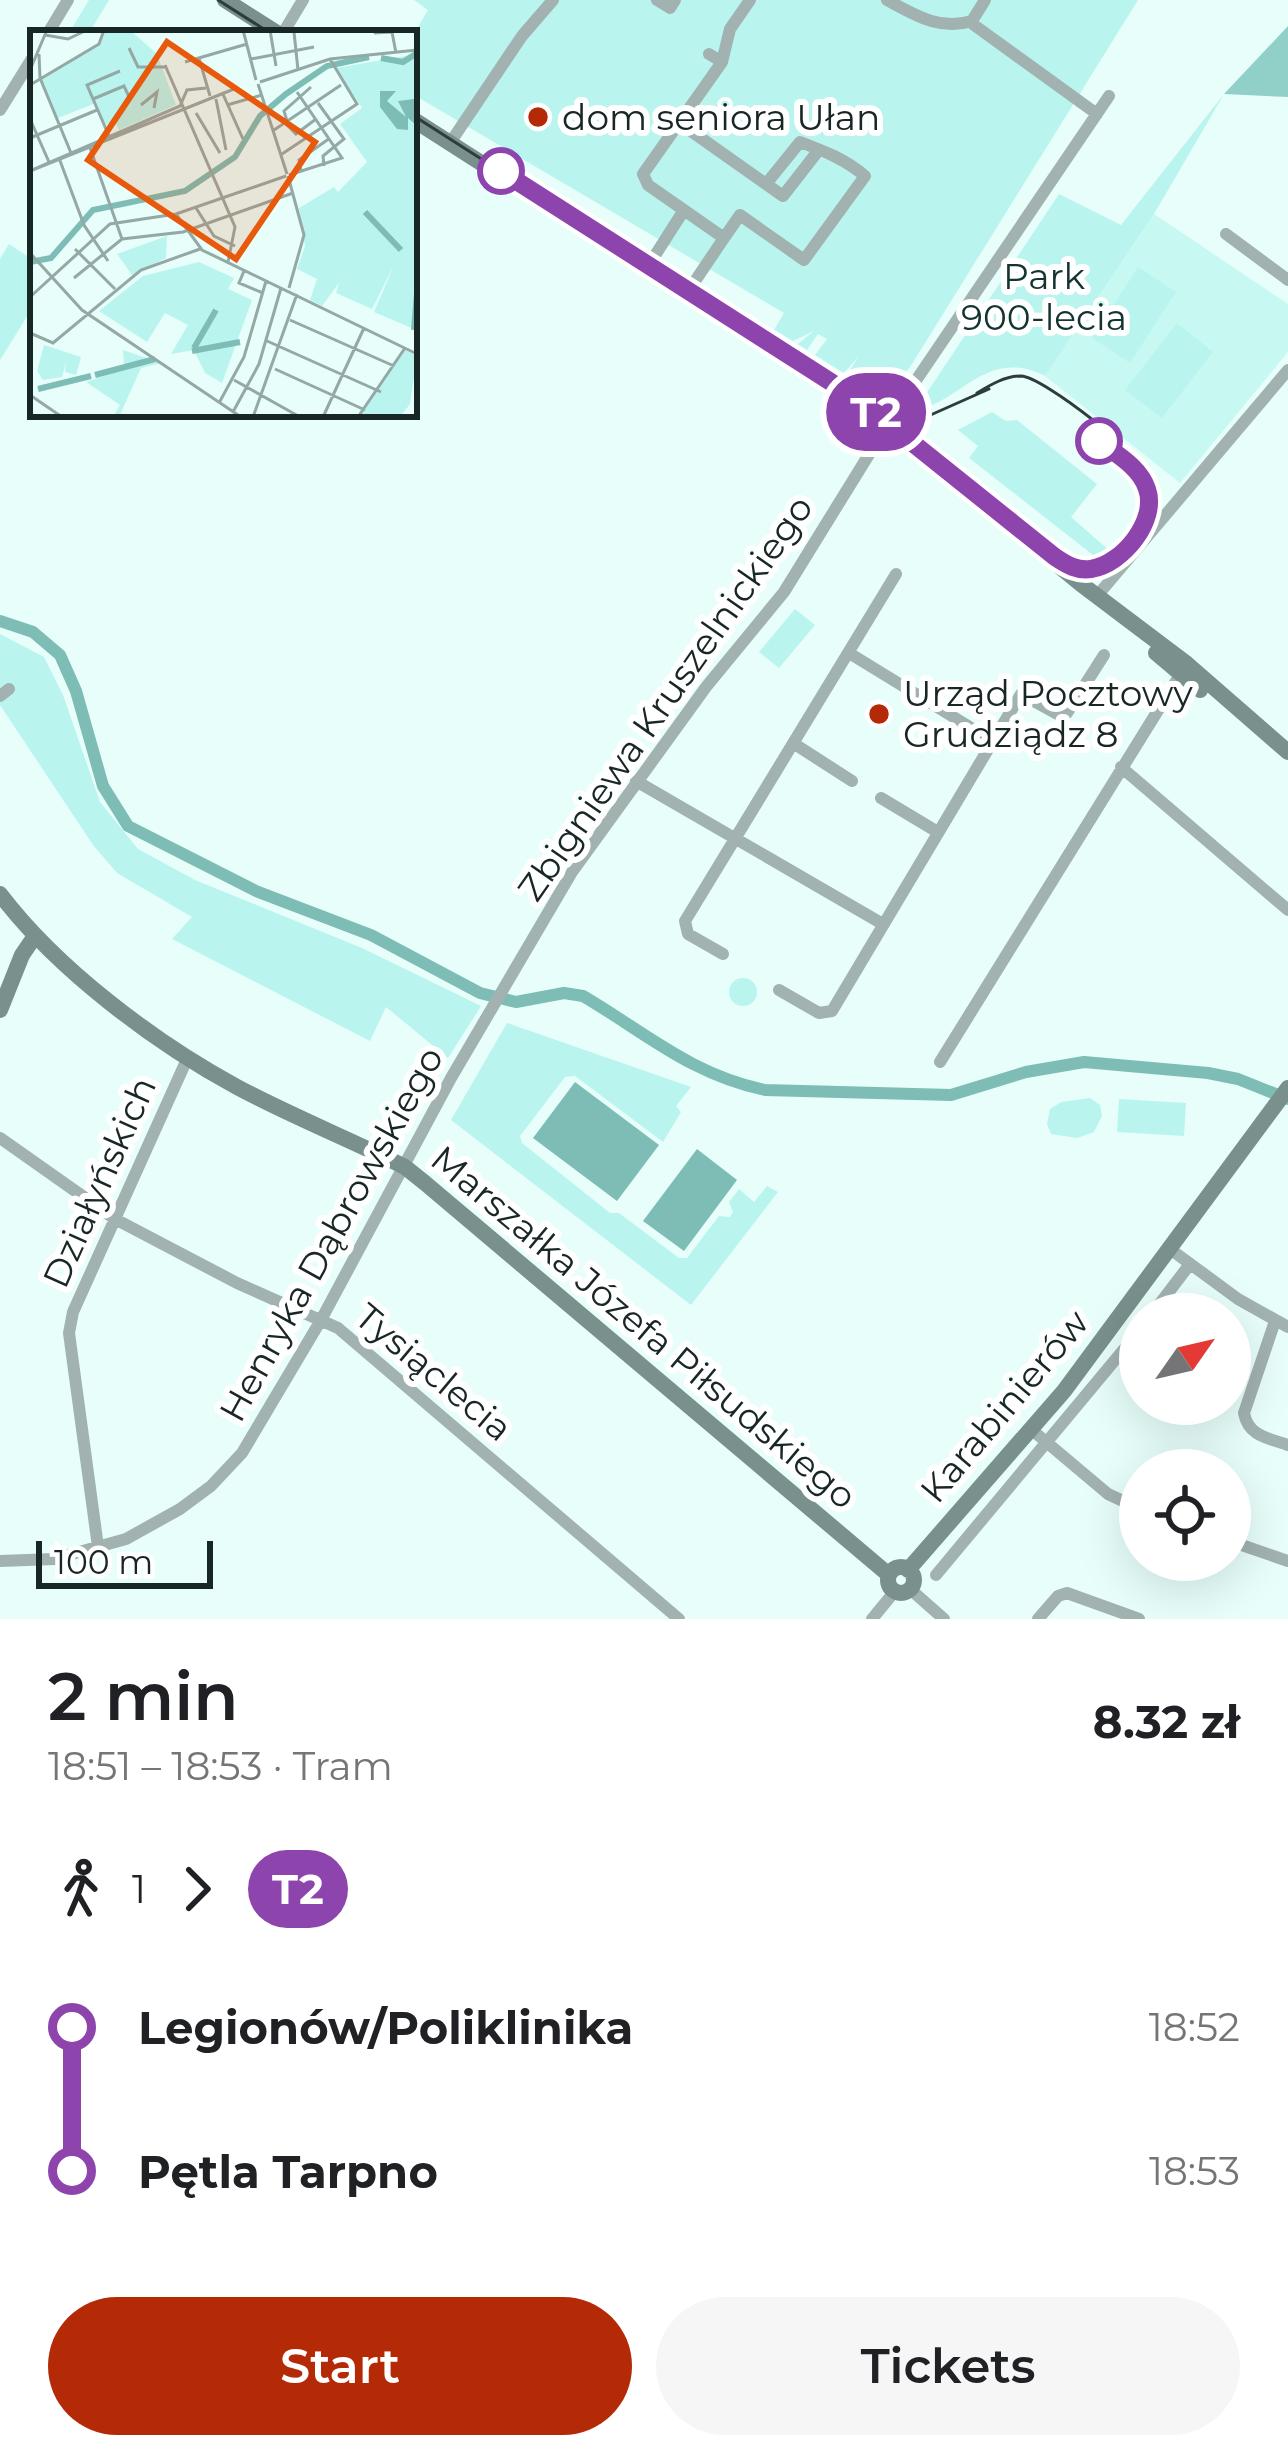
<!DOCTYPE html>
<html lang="en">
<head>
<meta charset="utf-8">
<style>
	body { margin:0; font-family:Montserrat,sans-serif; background:#f6f6f6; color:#202124; height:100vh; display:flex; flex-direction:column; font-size:45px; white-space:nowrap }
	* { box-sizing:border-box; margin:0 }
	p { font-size:39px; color:#757577 }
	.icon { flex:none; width:66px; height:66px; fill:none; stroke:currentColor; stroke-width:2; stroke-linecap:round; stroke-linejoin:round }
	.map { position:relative; height:1619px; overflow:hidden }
	.panel { display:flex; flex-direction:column; background:#fff; flex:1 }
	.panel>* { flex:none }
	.badge { padding:0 24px; border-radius:39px; font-size:42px; line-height:78px }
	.needle { width:78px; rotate:56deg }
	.controls { position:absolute; left:1119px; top:1293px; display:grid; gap:24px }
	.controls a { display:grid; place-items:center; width:132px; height:132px; border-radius:50%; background:#fff; box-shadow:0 12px 48px #0002; font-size:60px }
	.scale { position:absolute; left:36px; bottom:30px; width:177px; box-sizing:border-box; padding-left:12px; border:6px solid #182625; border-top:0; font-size:33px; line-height:42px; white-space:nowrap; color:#182625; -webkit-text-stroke:9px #fff; paint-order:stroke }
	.map>.badge { position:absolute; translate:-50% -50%; box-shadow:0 0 0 6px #fff }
	.legs { display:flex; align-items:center; gap:18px; height:132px; padding:0 48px; font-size:39px }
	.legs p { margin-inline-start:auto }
	.headline { display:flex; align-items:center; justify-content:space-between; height:204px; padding:0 48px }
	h1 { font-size:66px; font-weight:600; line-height:90px }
	.primary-button { display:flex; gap:24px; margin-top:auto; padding:24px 48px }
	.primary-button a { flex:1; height:138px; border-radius:72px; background:#b42906; color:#fff; font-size:48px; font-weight:600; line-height:138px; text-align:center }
	.primary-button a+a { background:#f6f6f6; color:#202124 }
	ul { padding:0 48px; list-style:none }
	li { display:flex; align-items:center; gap:42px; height:144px; font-size:45px }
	li i { display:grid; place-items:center; width:18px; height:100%; margin:0 15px; background:currentColor }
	li i::after { content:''; width:30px; height:30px; margin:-15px; border:9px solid; border-radius:50%; background:#fff }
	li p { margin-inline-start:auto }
	li:first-child i { background:linear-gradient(#0000 50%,currentColor 0) }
	li:last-child i { background:linear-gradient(currentColor 50%,#0000 0) }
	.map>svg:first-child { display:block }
	.built { fill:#c8f8f2 }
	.green { fill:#b9f5ee }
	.forest { fill:#90d0c9 }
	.water { fill:#7dbdb5 }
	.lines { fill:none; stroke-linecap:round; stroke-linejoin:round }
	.canal { stroke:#7dbdb5; stroke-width:12 }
	.street { stroke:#a2b2b0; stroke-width:12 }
	.secondary { stroke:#79908d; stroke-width:16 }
	.tram { stroke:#2e3d3c; stroke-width:3 }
	.line-1-casing { stroke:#fff; stroke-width:27 }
	.line-1 { stroke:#8e44ad; stroke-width:18 }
	.poi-dot { fill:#b42906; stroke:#fff; stroke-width:4.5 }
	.stop-1-dot { fill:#fff; stroke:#8e44ad; stroke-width:6 }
	.labels { text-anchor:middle; stroke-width:12; stroke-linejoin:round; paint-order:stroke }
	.poi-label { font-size:36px; fill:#182625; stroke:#fff; text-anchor:start }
	.park-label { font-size:36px; fill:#143431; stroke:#fff }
	.street-label { font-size:36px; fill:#182625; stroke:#fff }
	.inset-river { fill:none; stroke:#7dbdb5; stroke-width:6 }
	.inset-road { fill:none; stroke:#94a8a5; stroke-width:3 }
	.view { fill:#e8590c; fill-opacity:0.15; stroke:#e8590c; stroke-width:6 }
	.inset-edge { fill:none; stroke:#182625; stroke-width:6 }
</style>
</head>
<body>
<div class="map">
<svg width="1288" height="1619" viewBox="0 0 1288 1619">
	<rect width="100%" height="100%" fill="#e7fefb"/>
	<path class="built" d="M1154,214L1288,304V352L1180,483L1045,376Z"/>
	<path class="green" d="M89,0H109L89,33H69Z
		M414,0H1138L912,364L901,379L897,376L894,380L874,368L862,385L847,375L858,357L844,373L815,355L827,339L818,334L807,350L798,344L814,331L793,341L774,330L784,313L414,95V34L428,10Z
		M1224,94L1154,214L1045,376C986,346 960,404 916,409L1059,194L1121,225Z
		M9,244L33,260V307L0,360V259Z
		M1138,267L1176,292L1130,363L1092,338Z
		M1177,323L1213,352L1162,418L1125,390Z
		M992,412L1006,421L1017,420L1097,484L1071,517L1111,552L1102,562L969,458L978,446L958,430Z
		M795,609L815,625L779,668L759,652Z
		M0,634L44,657L63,695L100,802L138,849L195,880L362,948L481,1006L448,1058L386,1007L370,1041L172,939L192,917L117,873L93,845L0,705Z
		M729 992a14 14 0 1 1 28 0a14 14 0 1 1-28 0Z
		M507,1023L691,1087L676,1106L681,1112L663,1142L575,1076L565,1077L520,1136L522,1143L610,1213H619L679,1258H687L719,1216L730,1217L733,1212L729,1202L739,1189L754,1202L767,1186L778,1192L691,1305L451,1120Z
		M1090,1098L1100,1105L1102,1116L1094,1132L1077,1138L1051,1134L1047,1124L1050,1109L1061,1102Z
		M1119,1099L1186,1103L1184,1136L1117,1132Z"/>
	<path class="forest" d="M1288,26V97L1224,94Z"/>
	<path class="water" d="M575,1082L659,1145L617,1201L533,1138Z
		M697,1149L737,1180L684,1251L643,1221Z"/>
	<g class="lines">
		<path class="canal" d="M0,621L33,632L60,655L76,691L103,786L128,826L256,891L371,935L480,993L516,1002L564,993L583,996C646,1033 690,1074 765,1090L951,1095L1026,1072L1084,1062L1208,1073L1238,1079L1288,1099"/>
		<path class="street" d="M657,0L670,8L675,0
			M887,0C915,15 940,31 972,21
			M985,0L972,21L974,25L1097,114
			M48,33L68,0
			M283,33L303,0
			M722,62L730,29L750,0
			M0,110L33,57
			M681,124L766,184L800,142C824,151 845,159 865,176L804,260L740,215L724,238
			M450,143L522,36L553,0
			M766,184L783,196L818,151
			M1226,234L1288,280
			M647,268L684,210
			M687,293L724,238L648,185L643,174L722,62L709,54
			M1097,596L1288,370
			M849,653L991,740
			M0,696L9,689
			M793,743L852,781
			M1121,767L1288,910
			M636,781L881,923
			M881,798L936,831
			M723,954L688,934L685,921L896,574
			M779,990L819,1013L832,1011L1021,694L1061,716L1067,713L1104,655
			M940,1062L1183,670
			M0,1138L115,1219L237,1283L338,1328L679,1619
			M1170,1249L1238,1299L1288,1327
			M1152,1314L1190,1264
			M1275,1321L1244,1413C1248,1436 1268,1438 1288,1445
			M1032,1430L1108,1494L1140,1509
			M1230,1541L1288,1561
			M98,1547L69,1333L73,1312L188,1057
			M0,1561L54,1559L126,1539L180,1509L211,1486L242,1453L321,1320L451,1078L572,872L706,687L784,592L902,401L1109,96
			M936,1575L1140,1330
			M910,1589L944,1619
			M872,1619L895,1591
			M1038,1619L1058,1596L1067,1593L1139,1619"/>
		<path class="secondary" d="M225,0L277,33
			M414,120L876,416L1081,584L1187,664L1288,752
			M1156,653L1200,690
			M0,894C57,969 154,1042 237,1087C291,1116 349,1139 405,1167L425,1183L889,1575
			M0,1010L22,955L35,936
			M888 1580a13 13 0 1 1 26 0a13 13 0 1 1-26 0Z
			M908,1570L1064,1391L1288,1088"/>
		<path class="tram" d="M218,0L270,33
			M414,116L859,400L1069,566C1111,576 1166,524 1152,479C1145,457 1044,377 1021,376C1005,376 990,385 977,393
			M883,420L917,421L989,389"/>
	</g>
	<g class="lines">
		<g class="line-1-casing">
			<path id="line-1" d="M501,171L859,400L1055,557C1067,565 1077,571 1091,569C1123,564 1158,520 1147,489C1140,467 1116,454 1099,441"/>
		</g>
		<use href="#line-1" class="line-1"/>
	</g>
	<g class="poi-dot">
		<circle cx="538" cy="117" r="12"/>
		<circle cx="879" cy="714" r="12"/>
	</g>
	<g class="stop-1-dot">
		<circle cx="501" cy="171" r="21"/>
		<circle cx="1099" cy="441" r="21"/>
	</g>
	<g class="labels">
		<g class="poi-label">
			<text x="562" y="130">dom seniora Ułan</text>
			<text x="903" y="706">Urząd Pocztowy<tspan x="903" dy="41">Grudziądz 8</tspan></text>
		</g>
		<g class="park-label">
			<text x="1044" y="289">Park<tspan x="1044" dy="41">900-lecia</tspan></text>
		</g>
		<g class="street-label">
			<text transform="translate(665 698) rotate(-55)" y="13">Zbigniewa Kruszelnickiego</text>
			<text transform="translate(99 1182) rotate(-66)" y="13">Działyńskich</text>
			<text transform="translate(331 1234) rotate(-61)" y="13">Henryka Dąbrowskiego</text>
			<text transform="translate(644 1327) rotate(40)" y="13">Marszałka Józefa Piłsudskiego</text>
			<text transform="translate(434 1372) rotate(40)" y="13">Tysiąclecia</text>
			<text transform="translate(1004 1406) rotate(-50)" y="13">Karabinierów</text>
		</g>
	</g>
	<g transform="translate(30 30)">
		<rect width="387" height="387" fill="#e7fefb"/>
		<path d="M75,0H100L127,24L146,75L89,100L85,92L75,95L66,73L28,88L11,49L70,14ZM387,24V255L384,299L344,282L364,235L342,279L306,263L309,253L292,276L280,270L287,249L267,239L275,216L269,178L304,157L308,162L337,132L310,94L332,78L306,38ZM137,206L136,228L102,245L87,224ZM169,232L204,248L198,259L222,270L192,353L175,343L164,320L141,324L158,295L135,283L117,312L69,281L113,246ZM14,315L51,327L46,345L35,342L36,332L32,347L13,350L7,341ZM93,320L131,333L111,338L89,387H83L90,375L56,352L109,334L94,335ZM375,320L387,326L380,374L370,387H329Z" fill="#b9f5ee"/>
		<path d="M350,61H366L357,71L376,87L368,71L384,69L387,96L378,88V100L367,99L350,77Z" fill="#7dbdb5"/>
		<path class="inset-river" d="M351,28L373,32L387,23M335,182L371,220M0,232L21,228L63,180L155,161L205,127L230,86L256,64L297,36L339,27M384,300L387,263M164,318L186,280M162,321L210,312M65,345L125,329M8,359L61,346"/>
		<path class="inset-road" d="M213,0L226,50M240,0L246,36M264,2L268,40M344,3L362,2L366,23M15,5L38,9L57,0M99,18L108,37H136M9,24L10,48L41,123M169,28L180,66M221,29L284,17M155,32L217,14M135,35L205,197L198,232M0,40L17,0M230,52L300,29L387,20M228,54L257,144M0,55L69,14L74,0M192,62L213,109M63,69L94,56L100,69M186,69L196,120M288,73L314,109L293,126L294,136M111,75L127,62L124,78M197,75L232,65M166,83L190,123M0,89L19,132M258,94L254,81L281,57M257,95L266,104L286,89M244,100L311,55M79,106L57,55L90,41M0,108L67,80M59,115L92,209M252,124L327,74L300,29M29,128L54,195L78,231M0,141L204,59M0,141L150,76L157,60L176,58M271,141L269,130L300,108M259,145L312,128L267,62M258,146L274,205L259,258M166,178L184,206L205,216M146,184L172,220L387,324M45,219L85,259M0,223L52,280L211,387M214,241L209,253L233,263M44,248L92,209L153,202L263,163M0,267L80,194L146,184L256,146M260,290L364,336M0,303L23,313L111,240L170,219M237,311L351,362M245,339L335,380M204,350L270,387M0,365L32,387M189,373L214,327L236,251M203,382L229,334L251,258M223,387L267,264M293,387L334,298M328,387L375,318"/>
		<path class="view" d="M137,12L285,112L206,229L58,130Z"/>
		<rect width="387" height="387" class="inset-edge"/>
	</g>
</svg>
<div class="controls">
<a><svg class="needle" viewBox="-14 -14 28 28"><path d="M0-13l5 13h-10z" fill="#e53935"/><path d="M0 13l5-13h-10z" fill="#757577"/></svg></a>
<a><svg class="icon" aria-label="locate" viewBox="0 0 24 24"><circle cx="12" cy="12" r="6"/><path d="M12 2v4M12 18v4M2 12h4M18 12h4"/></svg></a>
</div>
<div class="scale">100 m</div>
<b class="badge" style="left:876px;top:412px;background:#8e44ad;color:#fff">T2</b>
</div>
<section class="panel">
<div class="headline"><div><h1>2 min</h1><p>18:51 – 18:53 · Tram</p></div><b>8.32 zł</b></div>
<div class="legs"><svg class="icon" aria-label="walk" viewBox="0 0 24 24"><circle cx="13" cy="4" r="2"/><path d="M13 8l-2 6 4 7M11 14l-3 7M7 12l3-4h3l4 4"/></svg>1<svg class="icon" aria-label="forward" viewBox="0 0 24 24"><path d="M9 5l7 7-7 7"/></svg><b class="badge" style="background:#8e44ad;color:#fff">T2</b></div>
<ul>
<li><i style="color:#8e44ad"></i><b>Legionów/Poliklinika</b><p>18:52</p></li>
<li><i style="color:#8e44ad"></i><b>Pętla Tarpno</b><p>18:53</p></li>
</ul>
<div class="primary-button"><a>Start</a><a>Tickets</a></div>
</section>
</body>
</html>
